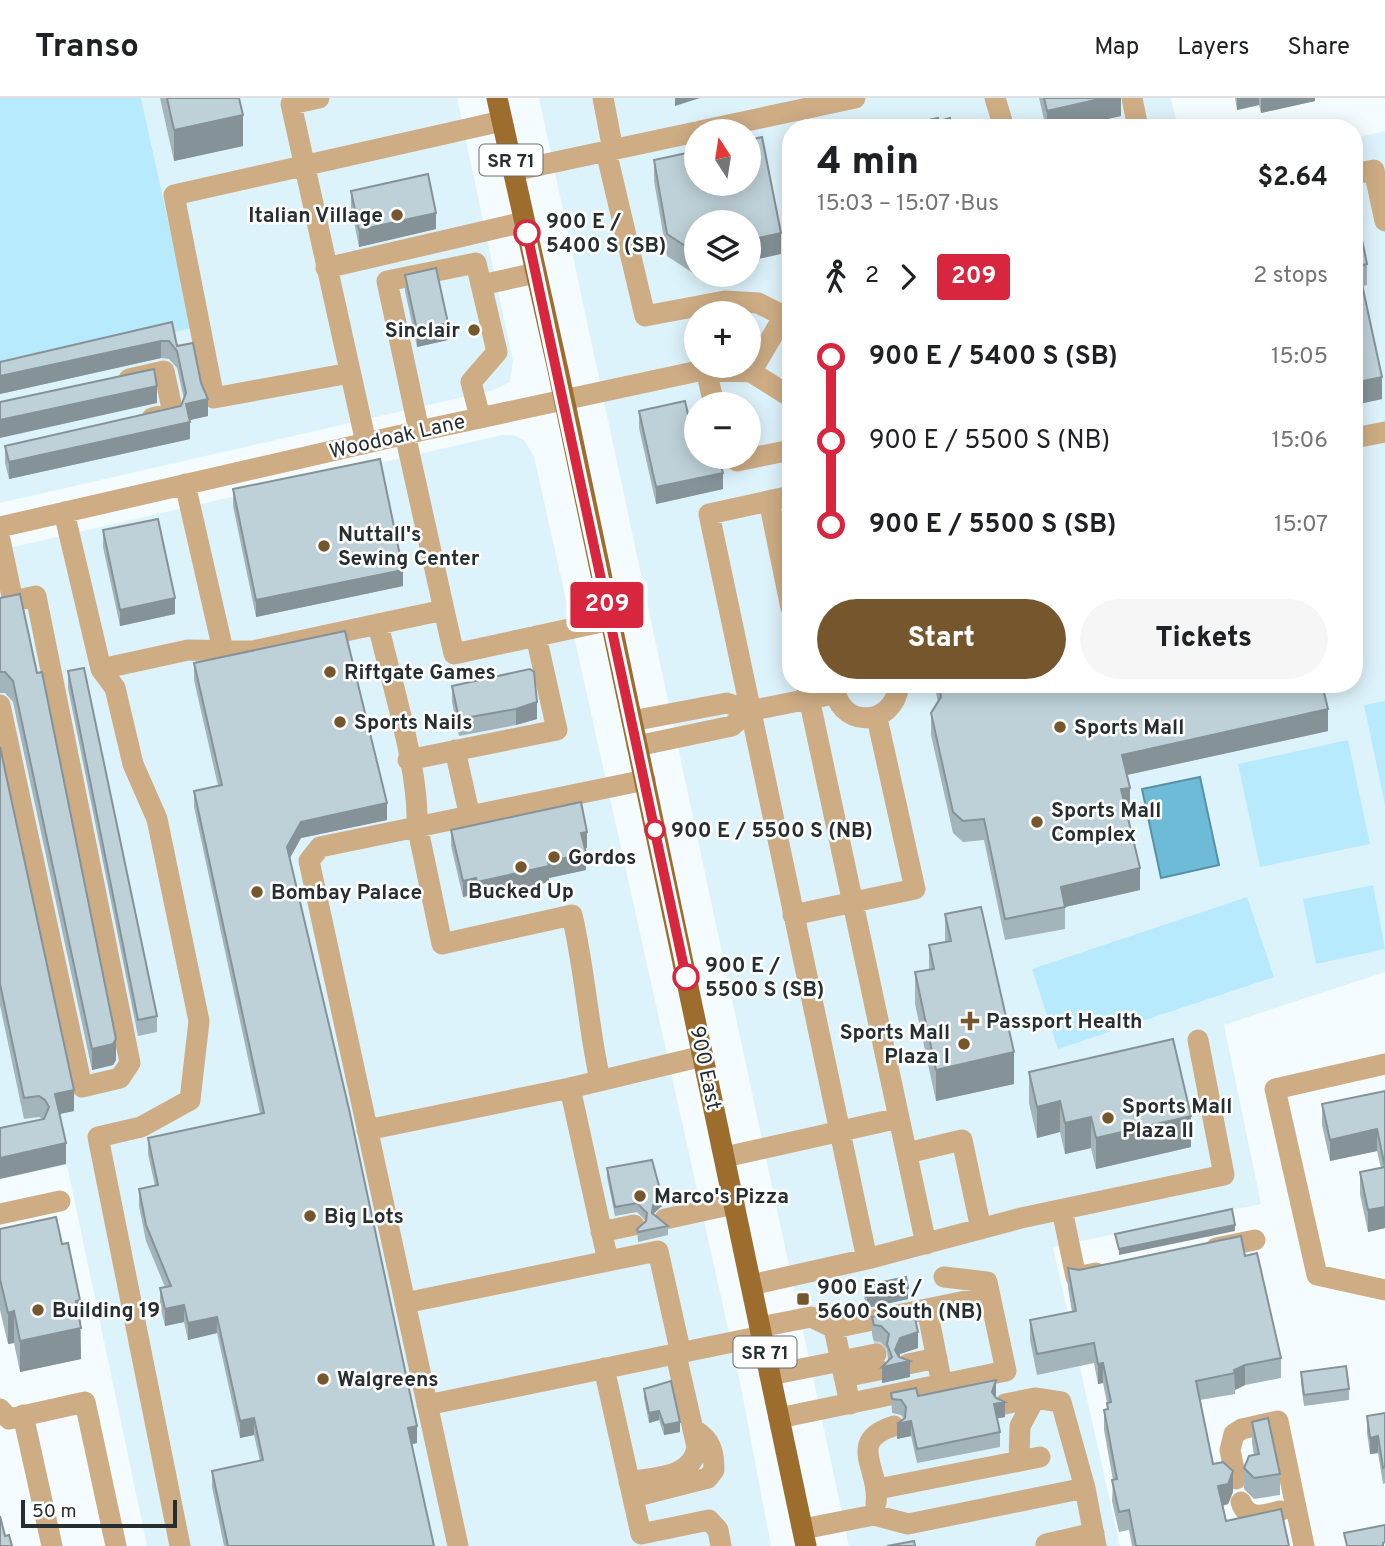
<!DOCTYPE html>
<html lang="en">
<head>
<meta charset="utf-8">
<style>
	body { margin:0; font-family:Overpass,sans-serif; background:#f6f6f6; color:#202124; height:100vh; display:flex; flex-direction:column; font-size:26px; white-space:nowrap }
	* { box-sizing:border-box; margin:0 }
	p { font-size:23px; color:#757577 }
	.icon { flex:none; width:38px; height:38px; fill:none; stroke:currentColor; stroke-width:2; stroke-linecap:round; stroke-linejoin:round }
	.map { position:relative; flex:1; overflow:hidden }
	.panel { position:absolute; left:782px; top:21px; width:581px; height:574px; display:flex; flex-direction:column; background:#fff; border-radius:28px; box-shadow:0 4px 18px #0003 }
	.panel>* { flex:none }
	.badge { padding:0 14px; border-radius:5px; font-size:24px; line-height:46px }
	.needle { width:46px; rotate:348deg }
	.buttons { position:absolute; left:684px; top:21px; display:grid; gap:14px }
	.buttons a { display:grid; place-items:center; width:77px; height:77px; border-radius:50%; background:#fff; box-shadow:0 4px 18px #0003; font-size:35px }
	.scale { position:absolute; left:21px; bottom:18px; width:156px; box-sizing:border-box; padding-left:7px; border:4px solid #262e31; border-top:0; font-size:19px; line-height:24px; white-space:nowrap; color:#262e31; -webkit-text-stroke:5px #fff; paint-order:stroke }
	.map>.badge { position:absolute; translate:-50% -50%; box-shadow:0 0 0 4px #fff }
	.legs { display:flex; align-items:center; gap:10px; height:77px; padding:0 35px; font-size:23px }
	.legs p { margin-inline-start:auto }
	.headline { display:flex; align-items:center; justify-content:space-between; height:119px; padding:0 35px }
	h1 { font-size:38px; font-weight:800; line-height:52px }
	.primary-button { display:flex; gap:14px; margin-top:auto; padding:14px 35px }
	.primary-button a { flex:1; height:80px; border-radius:42px; background:#76562c; color:#fff; font-size:28px; font-weight:800; line-height:80px; text-align:center }
	.primary-button a+a { background:#f6f6f6; color:#202124 }
	ul { padding:0 35px; list-style:none }
	li { display:flex; align-items:center; gap:24px; height:84px; font-size:26px }
	li i { display:grid; place-items:center; width:10px; height:100%; margin:0 9px; background:currentColor }
	li i::after { content:''; width:18px; height:18px; margin:-9px; border:5px solid; border-radius:50%; background:#fff }
	li p { margin-inline-start:auto }
	li:first-child i { background:linear-gradient(#0000 50%,currentColor 0) }
	li:last-child i { background:linear-gradient(currentColor 50%,#0000 0) }
	header { display:flex; align-items:center; gap:42px; box-sizing:border-box; height:98px; padding:0 35px; background:#fff; border-bottom:2px solid #e0e0e0 }
	header strong { font-size:33px }
	nav { display:flex; gap:38px; margin-inline-start:auto; font-size:24px }
	.map>svg:first-child { display:block }
	.built { fill:#ddf3fc; fill-rule:evenodd }
	.green { fill:#b8eafe }
	.water { fill:#6ebbd8; stroke:#5891a6; stroke-width:2 }
	.lines { fill:none; stroke-linecap:round; stroke-linejoin:round }
	.minor-tunnel { stroke:#cbd3d6; stroke-width:21; stroke-dasharray:21 10; stroke-linecap:butt }
	.minor { stroke:#cead85; stroke-width:21 }
	.major { stroke:#9c6d2d; stroke-width:21 }
	.wall { fill:#a3b4ba }
	.shaded-wall { fill:#859297 }
	.building { fill:#bed1d8; stroke:#859297; stroke-width:2 }
	.line-1-casing { stroke:#fff; stroke-width:16 }
	.line-1 { stroke:#d7263d; stroke-width:10 }
	.poi-dot { fill:#76562c; stroke:#fff; stroke-width:2.5 }
	.stop-1-dot { fill:#fff; stroke:#d7263d; stroke-width:3.5 }
	.labels { text-anchor:middle; stroke-width:5; stroke-linejoin:round; paint-order:stroke }
	.shield { fill:#fff; stroke:#676d6f; stroke-width:2 }
	.shield-label { font-size:19px; font-weight:bold; fill:#262e31 }
	.poi-label { font-size:21px; font-weight:bold; fill:#262e31; stroke:#fff; text-anchor:start }
	.stop-label { font-size:21px; font-weight:bold; fill:#262e31; stroke:#fff; text-anchor:start }
	.street-label { font-size:21px; fill:#262e31; stroke:#fff }
</style>
</head>
<body>
<header>
<strong>Transo</strong>
<nav><a>Map</a><a>Layers</a><a>Share</a></nav>
</header>
<div class="map">
<svg width="1385" height="1448" viewBox="0 0 1385 1448">
	<rect width="100%" height="100%" fill="#f4fcff"/>
	<path class="built" d="M141,0H457L513,263L510,284L494,292L0,405V275L192,229Z
		M539,0H1171L1178,30H791V586H1354L1355,40L1385,33V874L1224,927L1261,1106L1053,1149L1120,1448H849ZM696,33H749V86H696ZM696,124H749V177H696ZM696,215H749V268H696ZM696,306H749V359H696Z
		M502,337H514L524,342L534,358L741,1289L771,1448H147L67,1067L0,1081V452Z"/>
	<path class="green" d="M0,0H141L192,230L0,275Z
		M1385,603V707L1364,607Z
		M1348,642L1370,746L1260,769L1238,666Z
		M1373,787L1385,851L1316,866L1303,801Z
		M1247,799L1274,879L1058,951L1032,871Z"/>
	<path class="water" d="M1200,679L1219,767L1161,780L1142,691Z"/>
	<g class="lines">
		<path class="minor-tunnel" d="M874,1246L910,1238"/>
		<path class="minor" d="M319,0L291,6L366,345
			M603,0L613,52
			M995,0L1004,30
			M1132,0L1138,30
			M700,33L855,0
			M606,53L645,218L725,203L758,205L784,218L751,274
			M513,73L696,34
			M1354,76L1374,72L1385,123
			M326,170L524,124
			M481,187L536,175
			M706,272L714,306
			M350,275L214,300L174,97L502,23
			M129,281L164,273L173,315L152,320
			M419,333L387,183L476,165L497,254L471,284L480,319
			M405,336L444,512L378,526C391,584 419,670 417,727L442,846L572,817C585,872 588,928 600,982
			M1354,340L1385,334
			M732,359L737,363L791,352
			M185,386L223,552
			M791,398L709,416L867,1161L1021,1120L1224,1077L1198,942
			M769,403L791,510
			M64,414L101,571L188,552L253,553L378,526
			M0,429L419,333L703,272L751,274L791,299
			M0,442L13,503L36,498L130,965L120,980L82,989L0,607
			M444,512L454,556L611,522
			M101,571L115,590L133,666L157,721L199,923L190,1002L141,1029L98,1039L180,1448
			M806,586L926,1146
			M835,586C834,629 894,633 899,586
			M632,623L727,605L749,613
			M637,648L732,628L749,613L834,596
			M455,652L470,719
			M408,662L557,632L536,538
			M793,817L915,791L877,620
			M1385,966L1275,991L1317,1177L1385,1192
			M367,1032L570,990
			M907,1055L962,1042L981,1131
			M725,1059L899,1020
			M1062,1112L1076,1179L1096,1175
			M0,1116L60,1103
			M665,1121L734,1106
			M601,1134L634,1127
			M1216,1150L1255,1142
			M944,1179L987,1184L990,1198
			M751,1187L867,1161
			M405,1205L608,1163
			M927,1211L942,1287
			M760,1229L811,1219L834,1230L990,1198L1006,1273L779,1320
			M681,1256L658,1153L608,1163L570,990L703,958
			M908,1266L937,1260
			M604,1270L641,1436L709,1422L718,1432L721,1448
			M770,1277L841,1263L834,1230
			M844,1279L879,1272
			M850,1306L841,1263L876,1256
			M1005,1306L1035,1300L1061,1304L1085,1390L1096,1448
			M427,1307L762,1238
			M0,1311L9,1321L85,1304L116,1448
			M23,1317L52,1448
			M1019,1363L1020,1328L1035,1300
			M1236,1381L1230,1352L1234,1336L1242,1331L1278,1323L1304,1448
			M629,1384C655,1379 693,1380 697,1349L676,1257
			M878,1391L1040,1359
			M633,1399L708,1380L714,1372C714,1354 711,1342 696,1333
			M1241,1404C1247,1423 1265,1417 1280,1413
			M876,1405C881,1372 845,1343 894,1328
			M803,1431L874,1417L908,1426L1085,1390
			M1046,1446L1094,1435
			M458,1448L309,763L320,749L645,682"/>
		<path class="major" d="M497,0L558,272L806,1448"/>
	</g>
	<path class="wall" d="M160,0H239L243,48L174,63Z
		M1039,0H1121V18L1067,30H1046Z
		M1235,0H1315V3L1261,15L1259,7L1237,12Z
		M654,62L781,156L696,124V174L693,175L667,158L654,83Z
		M351,93L436,131L359,149L351,109Z
		M1354,103L1367,166V187L1363,188L1382,301L1354,307Z
		M405,177L448,242L417,249L405,193Z
		M172,224L177,248L208,318L189,322L190,341L9,381L5,365V348L181,308L184,301L177,270L169,261L161,260L0,296Z
		M639,313L694,343L723,391L656,406L639,330Z
		M233,391L403,488L256,519L233,408Z
		M103,432L175,516L120,528L103,449Z
		M0,500L116,962L113,967L92,972L13,604L5,595H0Z
		M194,565L387,722L301,740L290,760L417,1345L411,1346L434,1448H224L212,1389V1373L260,1363L254,1337L240,1340L217,1235L188,1242L184,1224L165,1228L160,1207V1190L165,1189L146,1143L139,1108V1091L155,1088L148,1056V1040L260,1016L194,709V693L218,688L194,582Z
		M68,573L157,918V934L138,938L68,590Z
		M934,586H1322L1328,633L1127,677L1130,711L1126,712L1140,792L1065,809V831L1005,842L984,742L963,744L953,735L931,637V615L938,604Z
		M452,588L537,604V621L516,627L459,638L452,604Z
		M0,649L74,1013L59,1016L66,1066L43,1021L39,1019L24,1021L0,907Z
		M451,732L587,750H585L586,772L549,780V784L477,800L476,796L463,799L451,748Z
		M945,816L1014,986L936,1003L915,906V874L929,872V847L945,844Z
		M1029,974L1191,1049L1096,1071L1091,1050L1065,1056L1060,1034L1037,1040L1029,1005Z
		M1385,993V1130L1368,1134L1360,1096V1074L1381,1070L1377,1053L1330,1063L1322,1027V1006Z
		M607,1070L662,1108L653,1116L668,1128V1137L638,1144L637,1131L646,1123L637,1114L615,1118L607,1079Z
		M0,1131L62,1146L80,1225L81,1261L20,1274L14,1245L8,1246L0,1212Z
		M1245,1158L1281,1260V1280L1245,1287L1235,1292V1296L1200,1302L1213,1366L1233,1394L1228,1406L1223,1408L1226,1423L1289,1448H1132L1129,1432L1119,1434L1112,1403L1113,1382L1104,1332V1312L1107,1311V1305L1103,1285L1098,1286L1094,1265L1037,1277L1030,1242V1222L1072,1214L1068,1190V1170L1079,1172Z
		M864,1188L908,1201L867,1210L864,1199Z
		M872,1219L918,1250L900,1256L899,1259L910,1279L882,1285L888,1263L887,1251L881,1244L874,1243L872,1236Z
		M1301,1274L1349,1291V1302L1304,1308L1301,1285Z
		M644,1291L680,1334L664,1337L659,1322L649,1325L644,1300Z
		M891,1295L918,1298L996,1297L995,1299L1005,1319L997,1320L1000,1334V1349L917,1365L911,1338L897,1341L904,1321L901,1317L892,1315Z
		M1385,1315V1385L1383,1386L1378,1355L1370,1356L1367,1335V1318Z
		M1252,1324L1280,1376V1397L1254,1401L1244,1391V1370L1254,1357L1252,1345Z"/>
	<path class="shaded-wall" d="M675,0H700L675,8Z
		M1104,0H1121V18L1067,30H1047V13Z
		M1237,0H1259V7L1237,12Z
		M1261,0H1315V3L1261,15Z
		M243,17V48L174,63V32Z
		M436,115V131L359,149V132Z
		M781,135V156L749,163V142Z
		M693,153H696V174L693,175Z
		M448,225V242L417,249V232Z
		M161,243V260L0,296V278Z
		M1382,279V301L1354,307V285Z
		M157,288V305L0,340V322Z
		M208,301V318L186,323V306Z
		M190,324V341L9,381V364Z
		M723,375V391L656,406V389Z
		M403,472V488L256,519V502Z
		M175,500V516L120,528V512Z
		M537,604V621L516,627V611Z
		M1328,611V633L1122,678V657Z
		M1130,690V711L1121,713V691Z
		M387,705V722L301,740L287,765V749L301,724Z
		M587,734V750L581,751V735Z
		M586,755V772L549,780V784L477,800V784L548,764Z
		M1140,770V792L1061,810V789Z
		M476,780V796L463,799V783Z
		M116,941V962L113,967L92,972V951Z
		M1014,954V986L936,1003V972Z
		M74,992V1013L55,1017V996Z
		M1060,1003V1034L1037,1040V1009Z
		M1191,1018V1049L1096,1071V1040Z
		M1091,1019V1050L1065,1056V1025Z
		M1377,1031V1053L1330,1063V1042Z
		M66,1045V1066L0,1081V1060Z
		M662,1099V1108L653,1116V1107Z
		M1385,1109V1130L1368,1134V1112Z
		M1235,1127V1133L1119,1157V1151Z
		M908,1190V1201L867,1210V1199Z
		M80,1202L81,1261L20,1274V1243L76,1203Z
		M184,1207V1224L165,1228V1211Z
		M14,1213V1245L8,1246V1215Z
		M217,1219V1235L188,1242V1225Z
		M918,1234V1250L900,1256L896,1266L910,1263V1279L882,1285V1269L895,1266V1252L900,1240Z
		M1103,1265V1285L1098,1286V1266Z
		M1245,1267V1287L1235,1292L1234,1272Z
		M996,1282V1297L992,1309V1294Z
		M1005,1304V1319L994,1321V1306Z
		M659,1313V1322L649,1325V1315Z
		M254,1320V1337L240,1340V1323Z
		M911,1323V1338L897,1341V1326Z
		M680,1324V1334L664,1337V1327Z
		M417,1328V1345L408,1347V1330Z
		M1378,1338V1355L1370,1356V1340Z
		M1233,1373V1394L1228,1406L1218,1408V1388Z"/>
	<path class="building" d="M167,0H239L243,17L174,32Z
		M1044,0H1104L1047,13Z
		M938,20L939,23L950,20L952,30H893Z
		M762,39L781,135L749,142V124H696V153H693L667,136L654,62L696,53V86H749V42Z
		M428,76L436,115L359,132L351,93Z
		M1354,103L1367,166L1358,168L1382,279L1354,285Z
		M436,170L448,225L417,232L405,177Z
		M172,224L177,248L193,245L201,285L208,301L186,306L190,324L9,364L5,348L181,308L186,295L177,253L169,243H161L0,278V264Z
		M154,271L157,288L0,322V304Z
		M685,303L694,343L696,345V359H717L719,360L723,375L656,389L639,313Z
		M380,361L403,472L256,502L233,391Z
		M158,421L175,500L120,512L103,432Z
		M20,496L37,575L42,574L116,941L113,946L92,951L13,583L5,574H0V500Z
		M345,533L387,705L301,724L287,749L349,1011L417,1328L408,1330L434,1448H228L212,1373L263,1362L254,1320L240,1323L217,1219L188,1225L184,1207L165,1211L160,1190L171,1188L146,1127L139,1091L158,1087L148,1040L264,1015L194,693L222,687L194,565Z
		M84,570L157,918L138,922L68,573Z
		M530,571L534,574L537,604L516,611L459,621L452,588Z
		M939,586H1322L1328,611L1122,657L1130,690L1121,691L1140,770L1061,789L1065,809L1005,821L984,721L963,723L953,714L931,615L941,599Z
		M0,649L74,992L55,996L66,1045L0,1060V1030L44,1021L49,1009L45,1002L39,998L24,1000L0,886Z
		M581,704L587,734L581,735L586,755L548,764L549,768L477,784L476,780L463,783L451,732Z
		M981,809L1014,954L936,972L915,874L934,871L929,847L951,843L945,816Z
		M1173,941L1191,1018L1096,1040L1091,1019L1065,1025L1060,1003L1037,1009L1029,974Z
		M1385,993V1109L1368,1112L1360,1074L1385,1069L1377,1031L1330,1042L1322,1006Z
		M652,1062L662,1099L653,1107L652,1115L668,1128L638,1134L637,1131L646,1123L647,1115L637,1105L615,1109L607,1070Z
		M1232,1111L1235,1127L1119,1151L1115,1136Z
		M56,1119L62,1146L68,1145L80,1202L76,1203L81,1230L20,1243L14,1213L8,1215L0,1181V1131Z
		M1241,1138L1245,1158L1257,1155L1281,1260L1245,1267L1234,1272L1235,1275L1196,1283L1213,1366L1223,1364L1233,1373L1228,1386L1218,1388L1226,1423L1281,1411L1289,1448H1136L1129,1412L1119,1414L1112,1382L1117,1381L1104,1312L1108,1311L1107,1305L1111,1304L1103,1265L1098,1266L1094,1245L1037,1256L1030,1222L1076,1213L1068,1170L1079,1172Z
		M906,1179L908,1190L867,1199L864,1188Z
		M913,1211L918,1234L900,1240L895,1252L899,1259L910,1263L882,1269L892,1259L887,1246L889,1236L881,1228L874,1227L872,1219Z
		M1346,1268L1349,1291L1304,1297L1301,1274Z
		M996,1282L992,1294L996,1300L1005,1304L994,1306L1000,1334L917,1351L911,1323L897,1326L905,1320L906,1309L901,1302L892,1301L891,1295L916,1290L918,1298Z
		M671,1283L680,1324L664,1327L659,1313L649,1315L644,1291Z
		M1385,1315V1369L1383,1370L1378,1338L1370,1340L1367,1318Z
		M1268,1320L1280,1376L1254,1380L1244,1370L1249,1358L1259,1356L1252,1324Z
		M0,1418L5,1438L9,1437L12,1448H0Z
		M1385,1427V1444L1383,1445V1448H1347L1344,1435Z
		M914,1443L915,1448H887Z"/>
	<g class="lines">
		<g class="line-1-casing">
			<path id="line-1" d="M527,135L686,879"/>
		</g>
		<use href="#line-1" class="line-1"/>
	</g>
	<g class="poi-dot">
		<circle cx="397" cy="117" r="7"/>
		<circle cx="474" cy="232" r="7"/>
		<circle cx="324" cy="448" r="7"/>
		<circle cx="330" cy="574" r="7"/>
		<circle cx="340" cy="624" r="7"/>
		<circle cx="1060" cy="629" r="7"/>
		<circle cx="1037" cy="724" r="7"/>
		<circle cx="554" cy="759" r="7"/>
		<circle cx="521" cy="769" r="7"/>
		<circle cx="257" cy="794" r="7"/>
		<path d="M966.5 912.5h7v7h7v7h-7v7h-7v-7h-7v-7h7z"/>
		<circle cx="964" cy="946" r="7"/>
		<circle cx="1108" cy="1020" r="7"/>
		<circle cx="640" cy="1098" r="7"/>
		<circle cx="310" cy="1118" r="7"/>
		<rect x="796" y="1194" width="14" height="14" rx="3.5"/>
		<circle cx="38" cy="1212" r="7"/>
		<circle cx="323" cy="1281" r="7"/>
	</g>
	<g class="stop-1-dot">
		<circle cx="527" cy="135" r="12"/>
		<circle cx="655" cy="732" r="9"/>
		<circle cx="686" cy="879" r="12"/>
	</g>
	<g class="labels">
		<g class="shield">
			<rect x="479.5" y="46.5" width="63" height="31" rx="5"/>
			<rect x="733.5" y="1238.5" width="63" height="31" rx="5"/>
		</g>
		<g class="shield-label">
			<text x="511" y="69">SR 71</text>
			<text x="765" y="1261">SR 71</text>
		</g>
		<g class="poi-label">
			<text x="383" y="124" text-anchor="end">Italian Village</text>
			<text x="460" y="239" text-anchor="end">Sinclair</text>
			<text x="338" y="443">Nuttall's<tspan x="338" dy="24">Sewing Center</tspan></text>
			<text x="344" y="581">Riftgate Games</text>
			<text x="354" y="631">Sports Nails</text>
			<text x="1074" y="636">Sports Mall</text>
			<text x="1051" y="719">Sports Mall<tspan x="1051" dy="24">Complex</tspan></text>
			<text x="568" y="766">Gordos</text>
			<text x="521" y="800" text-anchor="middle">Bucked Up</text>
			<text x="271" y="801">Bombay Palace</text>
			<text x="986" y="930">Passport Health</text>
			<text x="950" y="941" text-anchor="end">Sports Mall<tspan x="950" dy="24">Plaza I</tspan></text>
			<text x="1122" y="1015">Sports Mall<tspan x="1122" dy="24">Plaza II</tspan></text>
			<text x="654" y="1105">Marco's Pizza</text>
			<text x="324" y="1125">Big Lots</text>
			<text x="817" y="1196">900 East /<tspan x="817" dy="24">5600 South (NB)</tspan></text>
			<text x="52" y="1219">Building 19</text>
			<text x="337" y="1288">Walgreens</text>
		</g>
		<g class="stop-label">
			<text x="546" y="130">900 E /<tspan x="546" dy="24">5400 S (SB)</tspan></text>
			<text x="671" y="739">900 E / 5500 S (NB)</text>
			<text x="705" y="874">900 E /<tspan x="705" dy="24">5500 S (SB)</tspan></text>
		</g>
		<g class="street-label">
			<text transform="translate(397 338) rotate(-13)" y="7">Woodoak Lane</text>
			<text transform="translate(706 970) rotate(78)" y="7">900 East</text>
		</g>
	</g>
</svg>
<div class="buttons">
<a><svg class="needle" viewBox="-14 -14 28 28"><path d="M0-13l5 13h-10z" fill="#e53935"/><path d="M0 13l5-13h-10z" fill="#757577"/></svg></a>
<a><svg class="icon" aria-label="layers" viewBox="0 0 24 24"><path d="M12 4l9 5-9 5-9-5zM3 14l9 5 9-5"/></svg></a>
<a>+</a>
<a>−</a>
</div>
<div class="scale">50 m</div>
<b class="badge" style="left:607px;top:507px;background:#d7263d;color:#fff">209</b>
<section class="panel">
<div class="headline"><div><h1>4 min</h1><p>15:03 – 15:07 · Bus</p></div><b>$2.64</b></div>
<div class="legs"><svg class="icon" aria-label="walk" viewBox="0 0 24 24"><circle cx="13" cy="4" r="2"/><path d="M13 8l-2 6 4 7M11 14l-3 7M7 12l3-4h3l4 4"/></svg>2<svg class="icon" aria-label="forward" viewBox="0 0 24 24"><path d="M9 5l7 7-7 7"/></svg><b class="badge" style="background:#d7263d;color:#fff">209</b><p>2 stops</p></div>
<ul>
<li><i style="color:#d7263d"></i><b>900 E / 5400 S (SB)</b><p>15:05</p></li>
<li><i style="color:#d7263d"></i><span>900 E / 5500 S (NB)</span><p>15:06</p></li>
<li><i style="color:#d7263d"></i><b>900 E / 5500 S (SB)</b><p>15:07</p></li>
</ul>
<div class="primary-button"><a>Start</a><a>Tickets</a></div>
</section>
</div>
</body>
</html>
